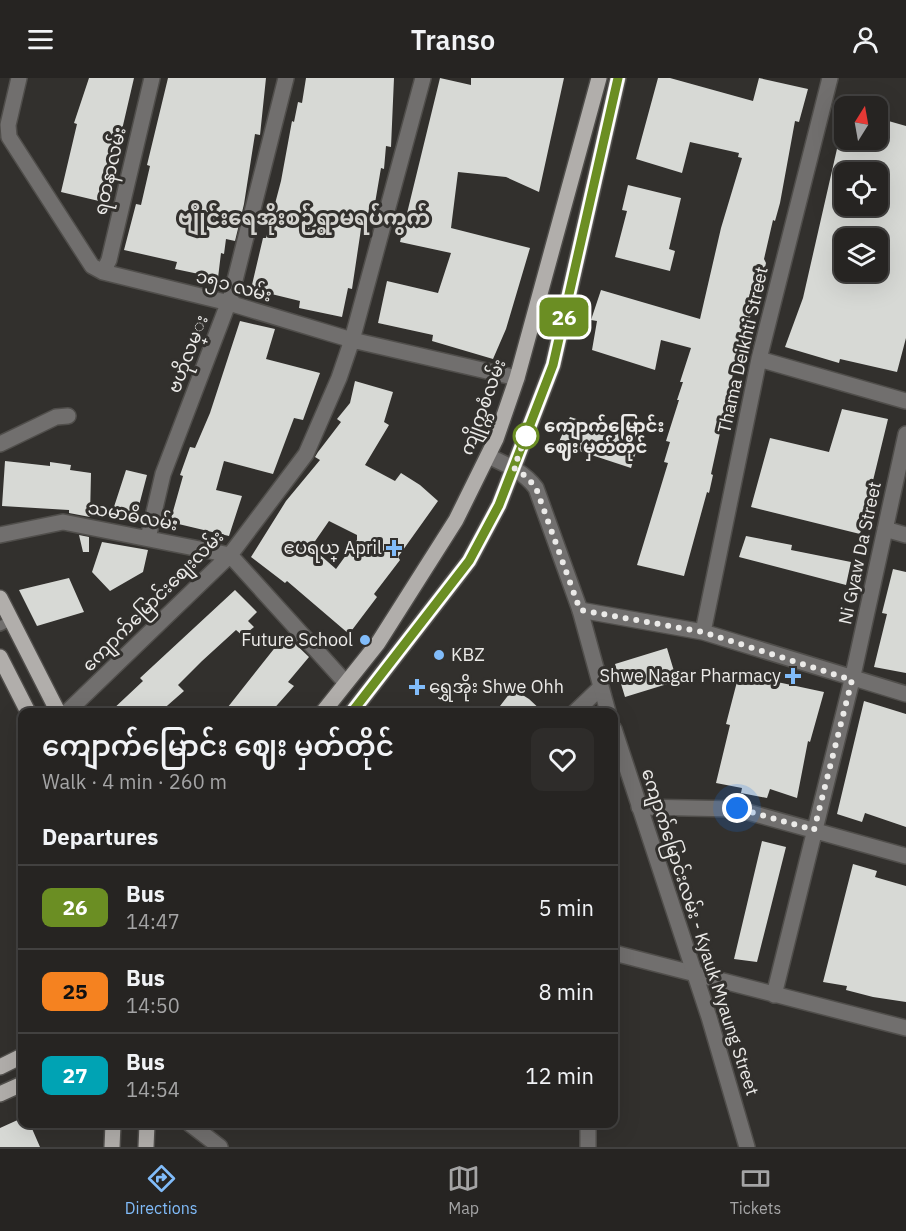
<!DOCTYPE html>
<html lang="en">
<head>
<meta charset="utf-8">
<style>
	body { margin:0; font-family:"IBM Plex Sans","Noto Sans Myanmar",sans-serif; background:#2e2c2a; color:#f1f3f6; height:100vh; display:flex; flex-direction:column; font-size:22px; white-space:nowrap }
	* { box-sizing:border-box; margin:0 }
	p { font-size:20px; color:#a4a4a5 }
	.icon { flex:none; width:33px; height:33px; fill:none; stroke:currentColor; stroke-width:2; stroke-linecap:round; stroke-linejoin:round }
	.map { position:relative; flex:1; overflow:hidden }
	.drawer { position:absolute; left:18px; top:630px; width:600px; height:420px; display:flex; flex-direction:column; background:#262422; border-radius:12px; box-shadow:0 6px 24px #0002,0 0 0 2px #424140 }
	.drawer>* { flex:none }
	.badge { padding:0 12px; border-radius:9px; font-size:21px; line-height:39px }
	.needle { width:39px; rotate:11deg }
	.controls { position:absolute; left:834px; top:18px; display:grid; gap:12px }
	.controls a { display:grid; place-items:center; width:54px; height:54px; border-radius:12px; background:#262422; box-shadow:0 6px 24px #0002,0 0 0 2px #424140; font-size:30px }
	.you { position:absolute; width:30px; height:30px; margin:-15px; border:4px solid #fff; border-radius:50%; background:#1a73e8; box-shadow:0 0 0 9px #1a73e833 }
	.map>.badge { position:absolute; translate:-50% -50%; box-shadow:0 0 0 3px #fff }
	h2 { padding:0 24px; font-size:22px; line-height:54px }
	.round { display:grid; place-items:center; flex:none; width:63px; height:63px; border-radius:12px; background:#2e2c2a }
	.headline { display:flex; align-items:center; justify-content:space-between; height:102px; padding:0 24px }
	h1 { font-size:28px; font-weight:600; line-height:45px }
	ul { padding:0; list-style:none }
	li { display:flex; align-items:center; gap:18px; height:84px; padding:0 24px; border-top:2px solid #424140 }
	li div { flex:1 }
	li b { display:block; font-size:22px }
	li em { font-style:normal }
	li .badge { min-width:66px; font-weight:700; text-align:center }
	header { display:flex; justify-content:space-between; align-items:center; height:78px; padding:0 24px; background:#262422; font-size:27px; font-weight:600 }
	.tabs { display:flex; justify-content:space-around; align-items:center; height:84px; border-top:2px solid #424140; background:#262422; font-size:16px; color:#a4a4a5 }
	.tabs a { display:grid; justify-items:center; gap:3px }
	.tabs .selected { color:#81bcfa }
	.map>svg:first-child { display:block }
	.building { fill:#d7d9d5; fill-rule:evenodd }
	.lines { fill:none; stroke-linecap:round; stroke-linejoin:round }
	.service-casing { stroke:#504e4b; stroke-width:12 }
	.minor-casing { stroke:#504e4b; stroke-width:18 }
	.tertiary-casing { stroke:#504e4b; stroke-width:18 }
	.primary-casing { stroke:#504e4b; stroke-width:18 }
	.service { stroke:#716f6e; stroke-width:9 }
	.minor { stroke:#716f6e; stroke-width:15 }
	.tertiary { stroke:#716f6e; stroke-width:15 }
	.primary { stroke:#b1aeab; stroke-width:15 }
	.line-casing { stroke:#fff; stroke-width:14 }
	.line { stroke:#6b8e23; stroke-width:9 }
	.walk { stroke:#ebeae8; stroke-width:6; stroke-dasharray:0 10.8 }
	.stop-dot { fill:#fff; stroke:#6b8e23; stroke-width:3 }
	.poi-dot { fill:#81bcfa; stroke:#32302d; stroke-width:2 }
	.labels { text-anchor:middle; stroke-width:6; stroke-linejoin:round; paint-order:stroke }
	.street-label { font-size:18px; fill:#ebeae8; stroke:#32302d }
	.stop-label { font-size:18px; font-weight:bold; fill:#ebeae8; stroke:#32302d; text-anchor:start }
	.poi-label { font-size:18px; fill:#ebeae8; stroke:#32302d; text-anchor:end }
	.quarter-label { font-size:21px; font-weight:bold; fill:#d3d2ce; stroke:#32302d }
</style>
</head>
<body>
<header><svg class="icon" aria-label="menu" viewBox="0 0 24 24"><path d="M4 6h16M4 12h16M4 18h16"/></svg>Transo<svg class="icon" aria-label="person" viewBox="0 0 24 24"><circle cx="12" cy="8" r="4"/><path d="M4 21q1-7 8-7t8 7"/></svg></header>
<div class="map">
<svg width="906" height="1069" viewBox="0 0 906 1069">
	<rect width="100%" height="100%" fill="#32302d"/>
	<path class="building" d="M89,0H134L121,56L115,55L103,124L61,114L77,46L74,45Z
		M168,0H266L260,57L255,56L244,126L235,163L226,161L224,176L221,175L218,200L175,191L177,184L124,172L136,126L141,127L150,88L147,87Z
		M306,0H394L391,69L386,68L384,91L381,90L374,131L369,130L366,152L361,151L352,211L348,210L342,239L299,230L300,223L251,211L263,160H266L281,103L292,43L294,44L298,24L302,25Z
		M440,0L471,7V0H564L539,114L506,99L458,94L451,150L530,170L506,251L493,281L432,263L433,257L378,245L387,203L438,215L451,175L400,164Z
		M658,0H670L753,23L759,0L808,11L799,44L795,43L780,125L775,143L773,142L764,181L766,185L762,203L760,202L741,273H738L711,396L713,397L709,415L707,414L684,498L637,487L668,385L664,384L670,364L666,363L679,322H677L683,304H680L691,270L661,262L655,292L592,272L597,243L591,242L601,212L700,241L721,150L742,80L738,79L739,75L690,64L682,95L636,81Z
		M878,40L906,48V260L897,294L840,281L839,285L785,269L803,220L839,62H878ZM844,94H878V128H844ZM844,160H878V194H844Z
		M628,107L681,120L669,171L675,173L670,193L615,179L627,133L622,132Z
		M240,243L275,251L266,281L320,295L303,342L294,340L273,396L224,383L216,412L242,418L229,458L170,444L183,398L180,397L190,369L195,370L210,335Z
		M355,303L393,314L384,344L389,347L365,387L395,403L401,395L420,407L438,423L398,479L400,482L374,516L377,519L349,556L287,503L285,505L251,479L286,423L320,382L315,379L318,374L341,344L337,341L350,325ZM329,443L357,457V462L336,491L311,469Z
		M842,331L888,341L860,456L751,429L770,360L829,374Z
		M570,339L640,361L631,390L558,366Z
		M5,383L50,388V384L71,387L70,392L91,395L90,439L69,435V432L2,428Z
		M126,392L147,397L136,439L112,435Z
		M79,457L89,459V474H83Z
		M746,458L792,467L791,472L851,484L846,507L739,479Z
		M102,464L148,472L143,494L110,513L92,494Z
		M893,491L906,494V595L874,589L887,536L882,535Z
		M69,500L84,534L37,548L19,512Z
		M235,512L257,534L248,543L254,549L243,558L236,552L202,583L178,607L184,613L160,634H110L143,603L140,600Z
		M288,559L309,579L288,604L294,608L271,634H224L281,562L283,564Z
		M667,570L677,603L625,619L615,586Z
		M739,596L824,614L810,664L808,663L797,720L770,711L767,720L741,715L742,710L716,705L730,647L726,646Z
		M513,611L529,621L543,634H508L500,628Z
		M864,623L906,636V749L865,735L862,744L837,736Z
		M762,763L786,769L757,884L734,881Z
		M853,786L877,793L875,799L906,808V924L873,919L846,912L847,908L823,904Z
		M22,1040V1046H30L40,1069H0V1050Z"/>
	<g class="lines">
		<g class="service-casing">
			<path id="service" d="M0,548L11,543"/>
		</g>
		<g class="minor-casing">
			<path id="minor" d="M19,0L8,47L9,59L92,188L103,194L229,225L352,262L517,300
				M103,194L109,182L152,0
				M759,281L906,323
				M0,366L56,339L68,338
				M885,451L906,457
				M0,457L63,444L230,477L346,605
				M148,460L163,396L231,218L286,0
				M580,532L703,554L906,616
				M703,554L759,281L830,0
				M67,634L230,477L306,376L339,300L352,262L423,0
				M575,634L600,610
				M639,729L737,731L906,778
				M614,875L906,950
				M774,917L852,602L906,356
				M190,1046L220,1069
				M588,1046V1069"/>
		</g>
		<g class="tertiary-casing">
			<path id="tertiary" d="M488,378C507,387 523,393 536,410L580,532L608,634
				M614,651L709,939L747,1069"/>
		</g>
		<g class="primary-casing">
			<path id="primary" d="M0,520L58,634
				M0,579L28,634
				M323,634L378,565L456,442L496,361L517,300L599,0
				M352,634L469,483L499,427L553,287L618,0
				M0,989L22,978
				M0,1016L22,1006
				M112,1069L113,1046
				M146,1069L147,1046"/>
		</g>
		<use href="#service" class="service"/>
		<use href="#minor" class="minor"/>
		<use href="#tertiary" class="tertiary"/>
		<use href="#primary" class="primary"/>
	</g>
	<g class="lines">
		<g class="line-casing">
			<path id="line" d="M352,634L469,483L499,427L553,287L618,0"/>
		</g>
		<use href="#line" class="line"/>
		<path class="walk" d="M526,358L529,349L514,390L527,399L536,410L580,532L703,554L852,602L814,752L737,730"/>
	</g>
	<circle class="stop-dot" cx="526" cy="358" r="12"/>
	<g class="poi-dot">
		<path d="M391 461h6v6h6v6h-6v6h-6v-6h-6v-6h6z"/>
		<circle cx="365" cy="562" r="6"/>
		<circle cx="439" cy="577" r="6"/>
		<path d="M790 589h6v6h6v6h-6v6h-6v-6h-6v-6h6z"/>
		<path d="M414 600h6v6h6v6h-6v6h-6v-6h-6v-6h6z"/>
	</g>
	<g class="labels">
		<g class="street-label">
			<text transform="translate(110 93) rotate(-77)" y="6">ရတနာလမ်း</text>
			<text transform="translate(234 208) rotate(15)" y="6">၁၅၁ လမ်း</text>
			<text transform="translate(743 272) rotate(-77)" y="6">Thama Deikhti Street</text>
			<text transform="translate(188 276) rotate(-69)" y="6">ဗဟိုလမ္း</text>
			<text transform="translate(483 329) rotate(-70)" y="6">ကျိုက္ကစံလမ်း</text>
			<text transform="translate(133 438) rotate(11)" y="6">သမာဓိလမ်း</text>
			<text transform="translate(860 475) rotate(-78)" y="6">Ni Gyaw Da Street</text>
			<text transform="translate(153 523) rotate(-45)" y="6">ကျောက်မြောင်းစျေးလမ်း</text>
			<text transform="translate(700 854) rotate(72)" y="6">ကျောက်မြောင်းလမ်း - Kyauk Myaung Street</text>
		</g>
		<g class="stop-label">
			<text x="544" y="354">ကျောက်မြောင်း<tspan x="544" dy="21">ဈေး မှတ်တိုင်</tspan></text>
		</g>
		<g class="poi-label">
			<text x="382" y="476">ဧပရယ္ April</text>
			<text x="353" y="568">Future School</text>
			<text x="451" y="583" text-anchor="start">KBZ</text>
			<text x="781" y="604">Shwe Nagar Pharmacy</text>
			<text x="429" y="615" text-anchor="start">ရွှေအိုး Shwe Ohh</text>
		</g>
		<g class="quarter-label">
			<text x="304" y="147">ဗျိုင်းရေအိုးစဉ်ရွာမရပ်ကွက်</text>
		</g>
	</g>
</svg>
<div class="controls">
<a><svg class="needle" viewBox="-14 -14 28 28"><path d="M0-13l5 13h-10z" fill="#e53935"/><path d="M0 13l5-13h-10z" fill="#a4a4a5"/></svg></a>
<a><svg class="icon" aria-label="locate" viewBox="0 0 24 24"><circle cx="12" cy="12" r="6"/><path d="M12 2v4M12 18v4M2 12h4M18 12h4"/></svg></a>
<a><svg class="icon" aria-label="layers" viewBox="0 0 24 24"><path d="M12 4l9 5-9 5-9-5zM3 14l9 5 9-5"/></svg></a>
</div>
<div class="you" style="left:737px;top:730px"></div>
<b class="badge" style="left:564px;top:239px;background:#6b8e23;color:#fff">26</b>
<section class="drawer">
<div class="headline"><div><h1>ကျောက်မြောင်း ဈေး မှတ်တိုင်</h1><p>Walk · 4 min · 260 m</p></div><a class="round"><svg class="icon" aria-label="heart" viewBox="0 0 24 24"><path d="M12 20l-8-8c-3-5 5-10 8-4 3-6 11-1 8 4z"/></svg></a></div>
<h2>Departures</h2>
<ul>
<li><span class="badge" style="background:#6b8e23;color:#fff">26</span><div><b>Bus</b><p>14:47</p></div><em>5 min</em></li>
<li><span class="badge" style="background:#f58220;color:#111">25</span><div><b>Bus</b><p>14:50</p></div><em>8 min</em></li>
<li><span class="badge" style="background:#00a3b4;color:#fff">27</span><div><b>Bus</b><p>14:54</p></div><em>12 min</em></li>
</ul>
</section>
</div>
<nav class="tabs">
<a class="selected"><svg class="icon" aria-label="directions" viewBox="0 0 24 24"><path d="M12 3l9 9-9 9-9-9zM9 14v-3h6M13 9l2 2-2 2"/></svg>Directions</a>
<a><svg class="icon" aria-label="map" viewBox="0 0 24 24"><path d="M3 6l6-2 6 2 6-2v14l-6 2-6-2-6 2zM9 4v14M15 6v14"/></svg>Map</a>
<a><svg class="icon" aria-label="tickets" viewBox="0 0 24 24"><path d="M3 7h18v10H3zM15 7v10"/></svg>Tickets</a>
</nav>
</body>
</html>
